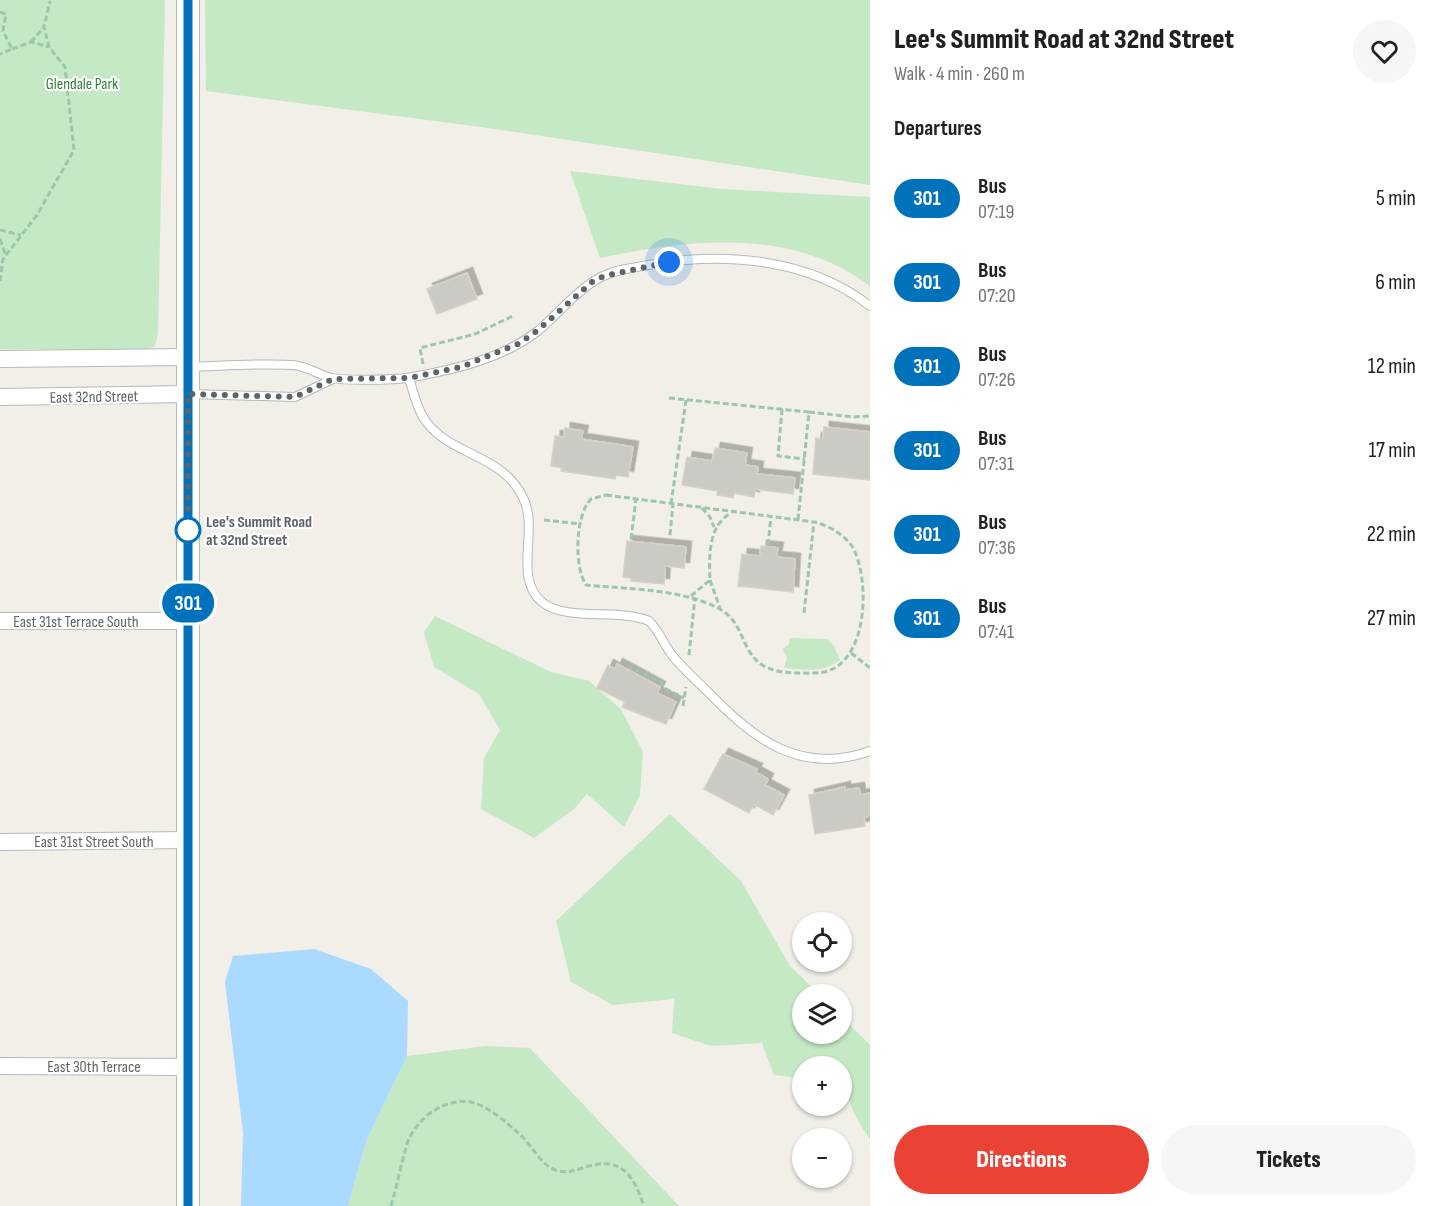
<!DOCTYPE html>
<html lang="en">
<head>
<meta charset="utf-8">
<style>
	body { margin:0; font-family:"Sofia Sans Condensed",sans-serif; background:#f6f6f6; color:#202124; height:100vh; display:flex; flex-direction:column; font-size:22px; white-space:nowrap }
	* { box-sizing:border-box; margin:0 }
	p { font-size:20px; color:#757577 }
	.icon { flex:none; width:33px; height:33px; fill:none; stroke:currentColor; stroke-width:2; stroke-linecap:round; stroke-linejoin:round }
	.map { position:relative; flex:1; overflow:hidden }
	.details { display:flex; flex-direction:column; background:#fff; width:570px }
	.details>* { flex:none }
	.badge { padding:0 12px; border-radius:20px; font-size:21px; line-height:39px }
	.controls { position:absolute; left:792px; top:912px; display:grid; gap:12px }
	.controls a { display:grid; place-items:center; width:60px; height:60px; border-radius:50%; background:#fff; box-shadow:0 2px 4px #0004; font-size:30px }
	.you { position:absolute; width:30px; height:30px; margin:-15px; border:4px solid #fff; border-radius:50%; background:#1a73e8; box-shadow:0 0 0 9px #1a73e833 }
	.map>.badge { position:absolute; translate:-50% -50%; box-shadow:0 0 0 3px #fff }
	h2 { padding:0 24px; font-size:22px; line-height:54px }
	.round { display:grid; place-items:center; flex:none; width:63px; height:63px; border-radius:32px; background:#f6f6f6 }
	.head { display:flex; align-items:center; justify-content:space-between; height:102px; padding:0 24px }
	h1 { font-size:28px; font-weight:800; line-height:45px }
	.action { display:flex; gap:12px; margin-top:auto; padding:12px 24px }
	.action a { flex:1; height:69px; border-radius:36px; background:#ea4335; color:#fff; font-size:24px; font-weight:800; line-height:69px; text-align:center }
	.action a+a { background:#f6f6f6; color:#202124 }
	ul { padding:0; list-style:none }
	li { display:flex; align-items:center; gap:18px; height:84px; padding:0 24px }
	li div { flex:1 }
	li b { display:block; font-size:22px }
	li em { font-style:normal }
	li .badge { min-width:66px; font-weight:700; text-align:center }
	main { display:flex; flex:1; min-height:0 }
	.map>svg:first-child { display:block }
	.green { fill:#c5e8c5 }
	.water { fill:#aadaff }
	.building { fill:#cccac5; stroke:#d6d1c6; stroke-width:1.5; filter:url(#shadow) }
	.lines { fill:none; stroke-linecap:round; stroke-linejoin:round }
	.service-casing { stroke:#b5b8bc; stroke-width:10 }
	.minor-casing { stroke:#b5b8bc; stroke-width:18 }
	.secondary-casing { stroke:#b6babf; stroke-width:24 }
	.path { stroke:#9cc7a9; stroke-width:3; stroke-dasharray:6 3; stroke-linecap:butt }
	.service { stroke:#fff; stroke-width:8 }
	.minor { stroke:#fff; stroke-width:16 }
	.secondary { stroke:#fff; stroke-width:22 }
	.line-casing { stroke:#fff; stroke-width:14 }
	.line { stroke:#0072bc; stroke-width:9 }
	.walk { stroke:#5f6368; stroke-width:6; stroke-dasharray:0 10.8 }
	.stop-dot { fill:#fff; stroke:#0072bc; stroke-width:3 }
	.labels { text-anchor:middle; stroke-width:4.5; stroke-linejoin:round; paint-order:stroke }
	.park-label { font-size:16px; fill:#348238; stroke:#fff }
	.street-label { font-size:16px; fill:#5f6368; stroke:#fff }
	.stop-label { font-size:16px; font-weight:bold; fill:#5f6368; stroke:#fff; text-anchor:start }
</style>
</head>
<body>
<main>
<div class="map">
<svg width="870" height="1206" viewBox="0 0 870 1206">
	<defs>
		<filter id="shadow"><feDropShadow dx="5.5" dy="-5.5" stdDeviation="0" flood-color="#0004"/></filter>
	</defs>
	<rect width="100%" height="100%" fill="#f1efe8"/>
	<path class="green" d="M0,0H165L158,333L155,346L146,350L0,349Z
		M205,0H870V185L481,127L206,91Z
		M570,171L722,189L870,197V286C792,227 689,239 600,258Z
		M435,616L551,672L589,681L621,709L643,752L640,795L624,827L587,794L573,810L534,838L481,809L484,758L500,730L479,694L434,667L424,632Z
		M790,638L827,639L834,646L840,660C823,673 805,670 784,668L787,658L783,649L789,644Z
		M670,814L741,881L790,966L819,994H802V1034H842V1017L870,1045V1139C855,1119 842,1090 842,1066H802V1078L774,1075L762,1043L711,1046L672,1033L674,999L613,1005L571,982L556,921Z
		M485,1046L530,1048L679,1206H348L367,1139L407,1056Z"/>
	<path class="water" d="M314,949L371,969L408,1001L407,1056L367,1139L348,1206H241L243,1133L225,982L233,956Z"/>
	<path class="building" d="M467,273L477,299L437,314L427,289Z
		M824,427L870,432V480L813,474L816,438L823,439Z
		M565,428L583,431L581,439L633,447L628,477L616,475L615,479L561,471L562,468L551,466L555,436L564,437Z
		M715,448L747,453L745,465L758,467L757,474L795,478L793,494L755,489L754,497L734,493L733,498L717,495L718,491L682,485L687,457L712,461Z
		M627,541L686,547L684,568L665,566L664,584L631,581V578L623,577Z
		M761,546L778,548L776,557L795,559L793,592L738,586L742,554L760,556Z
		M617,664L660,687L657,693L676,702L666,724L622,707L625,702L597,688L608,665L615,669Z
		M723,754L757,769L755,772L768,779L765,785L784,795L773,815L754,804L749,813L704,789Z
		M845,787V790L859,788L860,795L870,793V816L864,817L865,826L815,834L809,795Z"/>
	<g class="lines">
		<g class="service-casing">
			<path id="service" d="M189,367C223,366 259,363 293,365C307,366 319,375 332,378C346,381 398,380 413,377C457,369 504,358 539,330C559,313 578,289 601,277C617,269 637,267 654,264C727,252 810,259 870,306
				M409,378C413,391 416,405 423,417C447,457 505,452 525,502C537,533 514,579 542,602C566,622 620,608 649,621C660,632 663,643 672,655C682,668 696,680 708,692C754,739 800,776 870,751
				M190,394L295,397L333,379"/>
		</g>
		<g class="minor-casing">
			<path id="minor" d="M0,359L188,357
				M0,397L188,394
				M0,621H188
				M0,842L188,840
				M0,1066L188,1067"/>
		</g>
		<g class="secondary-casing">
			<path id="secondary" d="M188,0V1206"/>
		</g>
		<path class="path" d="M0,12L6,14L3,31L12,49L0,54
			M31,42L44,27
			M12,49L31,42L49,47
			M0,230L21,235
			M0,239L6,256
			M0,281L3,259L37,215L74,150L65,67L49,47L44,27L50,1
			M423,364L420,348L475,334L513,316
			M669,398L809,412L798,520
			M782,409L778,456L805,459
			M809,412L853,417L870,416
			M606,495L814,522C828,525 843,534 852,546C870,577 869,657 828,671C818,674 806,673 796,673C733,672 754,626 718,608C681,589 628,589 586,585C574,567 575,515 591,499Z
			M671,504L686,400
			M702,508L710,517L714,527
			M544,520L581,524
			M670,535L673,504
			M631,539L636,499
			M768,545L771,516
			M710,580L720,608
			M691,596L710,580C709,556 708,526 731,513
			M804,613L814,522
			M851,653L870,668
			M689,655L695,597
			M627,666L661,682L666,689L684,698
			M683,706L686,687
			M391,1206C397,1186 401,1164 407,1144C417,1115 454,1090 484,1107C495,1113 507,1123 517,1132C532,1143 537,1162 555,1170C566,1174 575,1170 586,1167C622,1155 634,1177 644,1206"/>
		<use href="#service" class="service"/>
		<use href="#minor" class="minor"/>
		<use href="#secondary" class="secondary"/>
	</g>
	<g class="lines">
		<g class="line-casing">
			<path id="line" d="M188,0V1206"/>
		</g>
		<use href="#line" class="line"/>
		<path class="walk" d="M188,530V394L295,397L333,379L409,378L461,367L518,344L537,331L592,282L604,276L669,262"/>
	</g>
	<circle class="stop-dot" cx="188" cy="530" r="12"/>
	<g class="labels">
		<g class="park-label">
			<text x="82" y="89">Glendale Park</text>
		</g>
		<g class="street-label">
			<text transform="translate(94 396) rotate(-1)" y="6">East 32nd Street</text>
			<text x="76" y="627">East 31st Terrace South</text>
			<text x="94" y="847">East 31st Street South</text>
			<text x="94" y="1072">East 30th Terrace</text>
		</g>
		<g class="stop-label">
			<text x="206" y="527">Lee's Summit Road<tspan x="206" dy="18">at 32nd Street</tspan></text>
		</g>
	</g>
</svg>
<div class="controls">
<a><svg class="icon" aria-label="locate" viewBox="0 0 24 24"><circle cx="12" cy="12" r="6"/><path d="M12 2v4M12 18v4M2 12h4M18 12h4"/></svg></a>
<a><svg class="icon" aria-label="layers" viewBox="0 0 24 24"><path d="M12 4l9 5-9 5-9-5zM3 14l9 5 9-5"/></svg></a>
<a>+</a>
<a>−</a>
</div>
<div class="you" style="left:669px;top:262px"></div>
<b class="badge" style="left:188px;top:603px;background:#0072bc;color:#fff">301</b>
</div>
<section class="details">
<div class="head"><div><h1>Lee's Summit Road at 32nd Street</h1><p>Walk · 4 min · 260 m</p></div><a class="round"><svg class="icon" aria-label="heart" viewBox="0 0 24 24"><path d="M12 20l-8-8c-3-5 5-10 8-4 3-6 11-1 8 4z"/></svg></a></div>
<h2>Departures</h2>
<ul>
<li><span class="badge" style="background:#0072bc;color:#fff">301</span><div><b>Bus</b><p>07:19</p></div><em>5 min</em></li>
<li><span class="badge" style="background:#0072bc;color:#fff">301</span><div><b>Bus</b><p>07:20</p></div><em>6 min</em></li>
<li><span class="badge" style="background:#0072bc;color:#fff">301</span><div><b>Bus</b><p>07:26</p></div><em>12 min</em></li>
<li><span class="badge" style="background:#0072bc;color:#fff">301</span><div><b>Bus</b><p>07:31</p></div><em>17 min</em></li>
<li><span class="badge" style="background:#0072bc;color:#fff">301</span><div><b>Bus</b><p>07:36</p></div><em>22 min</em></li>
<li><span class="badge" style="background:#0072bc;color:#fff">301</span><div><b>Bus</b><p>07:41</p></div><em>27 min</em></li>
</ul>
<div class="action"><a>Directions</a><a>Tickets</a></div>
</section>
</main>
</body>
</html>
